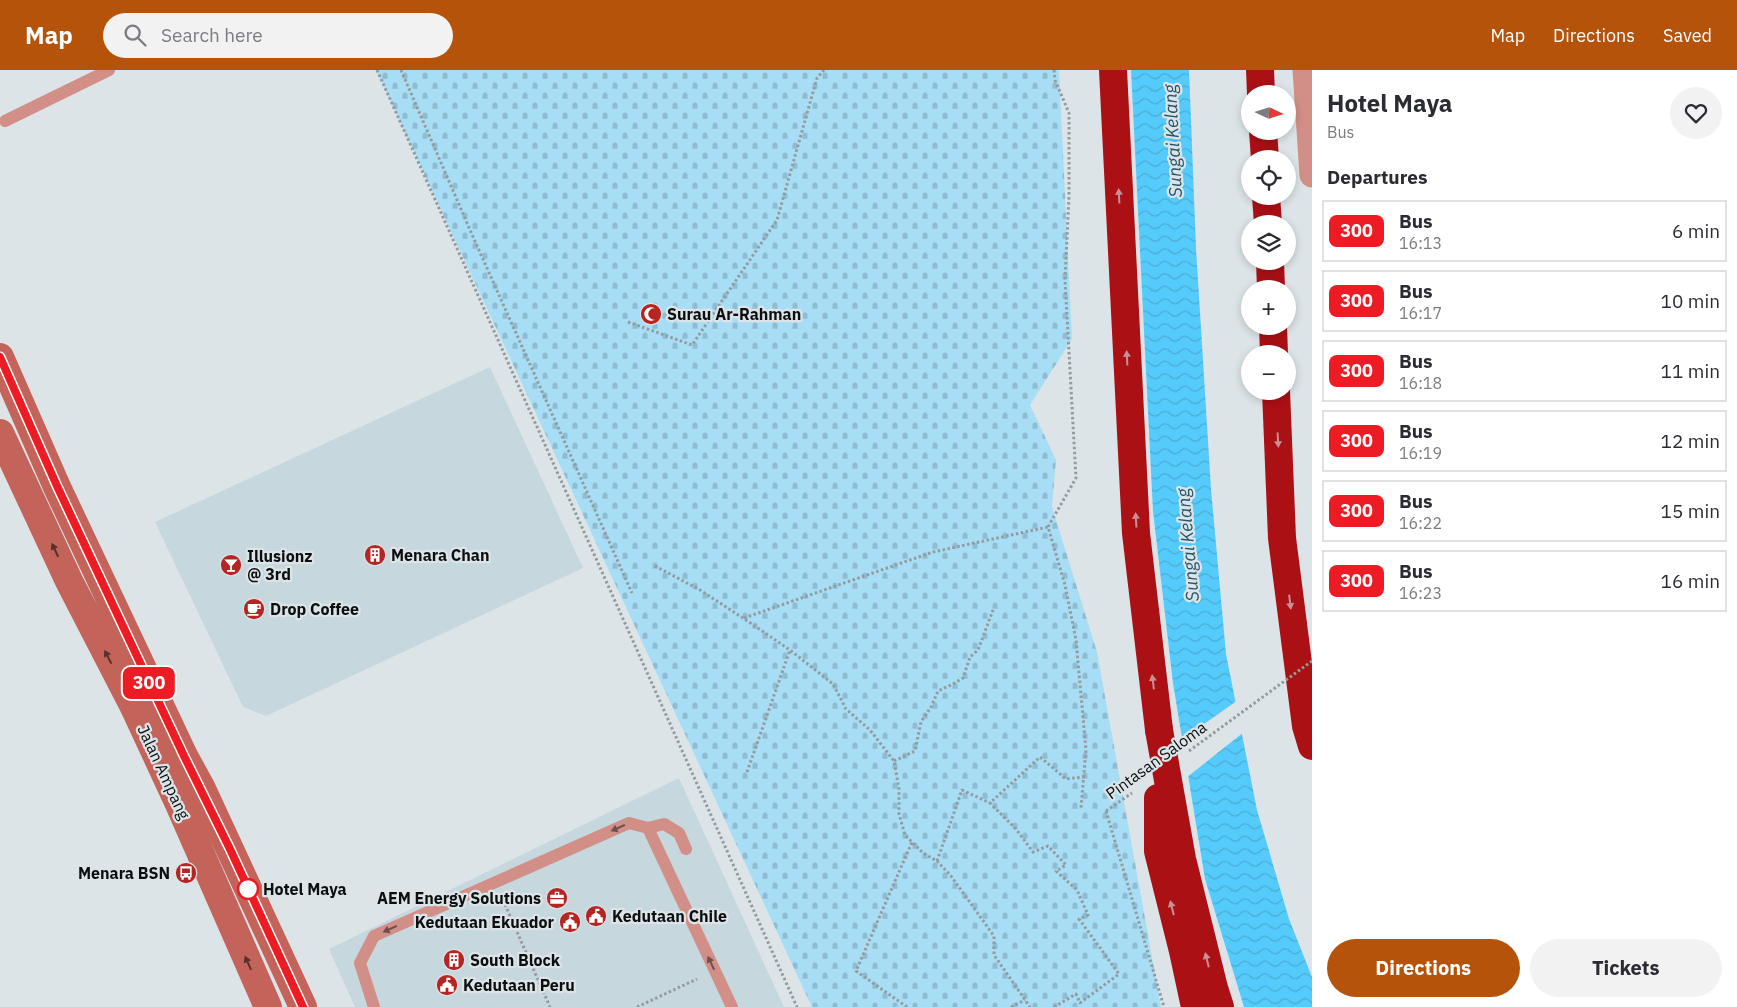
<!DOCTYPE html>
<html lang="en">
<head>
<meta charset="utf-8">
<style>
	body { margin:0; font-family:"IBM Plex Sans",sans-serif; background:#f2f2f3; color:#2b2b33; height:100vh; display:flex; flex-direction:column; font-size:19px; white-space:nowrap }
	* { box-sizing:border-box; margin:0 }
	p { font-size:16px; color:#7c7c81 }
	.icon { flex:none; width:28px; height:28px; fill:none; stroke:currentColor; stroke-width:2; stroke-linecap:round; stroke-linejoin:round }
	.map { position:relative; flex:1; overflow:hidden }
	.sheet { display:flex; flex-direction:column; background:#fff; width:425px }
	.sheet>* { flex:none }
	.badge { padding:0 10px; border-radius:8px; font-size:18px; line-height:32px }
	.needle { width:32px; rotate:94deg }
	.tools { position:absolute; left:1241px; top:15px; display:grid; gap:10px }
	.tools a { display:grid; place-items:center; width:55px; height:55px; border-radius:50%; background:#fff; box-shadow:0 2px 8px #0003; font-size:25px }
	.map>.badge { position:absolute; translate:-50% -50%; box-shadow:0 0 0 2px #fff }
	h2 { padding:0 15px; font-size:19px; line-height:45px }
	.round { display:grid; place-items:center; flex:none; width:52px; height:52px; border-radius:26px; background:#f2f2f3 }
	.overview { display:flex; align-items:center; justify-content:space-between; height:85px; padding:0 15px }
	h1 { font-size:24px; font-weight:700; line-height:38px }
	.cta { display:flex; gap:10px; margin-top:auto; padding:10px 15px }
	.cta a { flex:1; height:58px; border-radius:30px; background:#b45309; color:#fff; font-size:20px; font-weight:700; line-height:58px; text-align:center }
	.cta a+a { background:#f2f2f3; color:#2b2b33 }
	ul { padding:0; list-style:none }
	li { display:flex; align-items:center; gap:15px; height:62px; margin:0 10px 8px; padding:0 5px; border:2px solid #e1e1e2; border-radius:0px }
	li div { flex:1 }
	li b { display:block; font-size:19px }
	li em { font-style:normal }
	li .badge { min-width:55px; font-weight:700; text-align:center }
	header { display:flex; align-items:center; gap:30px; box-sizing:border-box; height:70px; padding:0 25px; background:#b45309; color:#fff }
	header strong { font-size:24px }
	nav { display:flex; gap:28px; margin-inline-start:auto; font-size:18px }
	.search { width:350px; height:45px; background:#f2f2f3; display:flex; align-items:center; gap:12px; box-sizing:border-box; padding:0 18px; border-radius:28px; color:#7c7c81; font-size:19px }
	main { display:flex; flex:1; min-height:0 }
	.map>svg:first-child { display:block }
	.built { fill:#c7d7de }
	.cemetery { fill:url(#cemetery-stones) }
	.water { fill:url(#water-waves) }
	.pier { fill:#dce4e8 }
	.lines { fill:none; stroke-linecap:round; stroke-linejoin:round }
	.path { stroke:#949b9e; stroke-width:3; stroke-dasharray:2.5 2.5; stroke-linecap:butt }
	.service { stroke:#d28f87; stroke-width:12 }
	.minor { stroke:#d28f87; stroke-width:25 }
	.secondary { stroke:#c46359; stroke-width:28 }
	.motorway { stroke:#ab1015; stroke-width:28 }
	.path-bridge { stroke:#949b9e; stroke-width:3; stroke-dasharray:2.5 2.5; stroke-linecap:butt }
	.motorway-bridge { stroke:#ab1015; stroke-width:28 }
	.oneway { fill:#c88f94 }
	.oneway2 { fill:#56312d }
	.oneway3 { fill:#6f4f4c }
	.line-casing { stroke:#fff; stroke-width:11 }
	.line { stroke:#ed1b24; stroke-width:8 }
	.stop-dot { fill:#fff; stroke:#ed1b24; stroke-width:2.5 }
	.labels { text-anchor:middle; stroke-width:4.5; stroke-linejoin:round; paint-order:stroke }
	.poi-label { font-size:16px; font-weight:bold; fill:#0c0f10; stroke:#dce4e8; text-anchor:start }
	.street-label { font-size:16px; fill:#0c0f10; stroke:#dce4e8 }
	.stop-label { font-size:16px; font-weight:bold; fill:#0c0f10; stroke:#dce4e8; text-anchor:start }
	.water-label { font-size:18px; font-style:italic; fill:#235468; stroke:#dce4e8 }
</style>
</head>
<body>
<header>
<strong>Map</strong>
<div class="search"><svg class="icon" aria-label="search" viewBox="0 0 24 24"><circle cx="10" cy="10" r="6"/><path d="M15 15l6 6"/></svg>Search here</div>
<nav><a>Map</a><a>Directions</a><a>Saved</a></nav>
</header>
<main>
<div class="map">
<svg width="1312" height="937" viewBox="0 0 1312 937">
	<defs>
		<pattern id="cemetery-stones" width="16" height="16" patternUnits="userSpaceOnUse" patternTransform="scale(1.25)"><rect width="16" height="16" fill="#a7ddf5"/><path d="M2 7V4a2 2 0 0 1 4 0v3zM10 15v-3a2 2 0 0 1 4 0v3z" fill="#8fbcd1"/></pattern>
		<pattern id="water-waves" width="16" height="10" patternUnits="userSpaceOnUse" patternTransform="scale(1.25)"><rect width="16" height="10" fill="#55cbfb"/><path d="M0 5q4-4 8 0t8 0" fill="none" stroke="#49add6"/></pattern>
	</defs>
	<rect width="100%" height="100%" fill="#dce4e8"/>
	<path class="built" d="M490,297L583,498L266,646L243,637L155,452Z
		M679,708L784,937H355L329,879Z"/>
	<path class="cemetery" d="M376,0H1059L1072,269L1030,335L1056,390L1052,437L1097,582L1161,937H812Z"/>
	<path class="water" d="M1131,0H1189L1196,178L1211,419L1226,584L1257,740L1289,849L1312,907V937H1244L1205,809L1173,613L1153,441Z"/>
	<path class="pier" d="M1238,630L1244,662L1186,708L1180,671Z"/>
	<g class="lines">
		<path class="path" d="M377,0L797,937
			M401,0L470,160L632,523
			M1054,0L1055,10L1069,43V126L1065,210L1076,408L1048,457L1065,515L1076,570L1086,680L1081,738
			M628,252L692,275L777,150L817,8L824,0
			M655,496L700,520L743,548L790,580L833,614L846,639L870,660L894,691L899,719V744L905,765L923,783L937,791L951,806L994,866V885L1030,937
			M744,548L933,482L1048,457
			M894,691L915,681L921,652L931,637L938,621L953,614L963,608L970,587L978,580L993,540
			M747,702L790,580
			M1106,741L1164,937
			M937,791L962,720L990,733
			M503,830L550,937
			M637,937L697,909
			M907,937L856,901L912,772
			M1011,937L1025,930
			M1054,937L1076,924L1080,933L1119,904L1079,849L1088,845L1077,820L1056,801L1066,795L1048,776L1033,782L1016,759L990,733L1040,687L1066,709L1083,707"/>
		<path class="service" d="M5,51L109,0
			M648,758L664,754L679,763L686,779
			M374,937L360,893L374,866L629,753L648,758L732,937"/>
		<path class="minor" d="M1305,0L1312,105"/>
		<path class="secondary" d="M0,287L57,417L184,686L201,717L303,937
			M0,363L69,511L134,637L179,734L268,937"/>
		<path class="motorway" d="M1113,0L1136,463L1159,660
			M1260,0L1261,24
			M1263,61L1265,89
			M1266,126L1268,154
			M1270,191L1271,219
			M1273,256L1274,284
			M1276,321L1282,468L1306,656L1312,676"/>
		<path class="path-bridge" d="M1189,681L1312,591
			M1106,741L1132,723"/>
		<path class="motorway-bridge" d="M1159,660L1182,789L1214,918L1220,937
			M1158,728V781L1183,881L1195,937"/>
	</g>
	<defs><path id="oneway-solid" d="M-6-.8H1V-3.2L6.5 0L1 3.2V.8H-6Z" transform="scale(1.25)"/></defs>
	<g class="oneway">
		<use href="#oneway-solid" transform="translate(1119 126) rotate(-93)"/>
		<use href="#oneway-solid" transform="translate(1127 288) rotate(-93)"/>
		<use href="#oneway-solid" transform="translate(1278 370) rotate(87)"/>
		<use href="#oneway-solid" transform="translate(1136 450) rotate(-93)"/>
		<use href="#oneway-solid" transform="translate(1290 532) rotate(83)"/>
		<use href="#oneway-solid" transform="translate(1153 612) rotate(-97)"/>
		<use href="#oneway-solid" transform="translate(1172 838) rotate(-104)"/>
		<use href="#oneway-solid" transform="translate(1207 890) rotate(-104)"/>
	</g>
	<g class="oneway2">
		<use href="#oneway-solid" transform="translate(55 480) rotate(-115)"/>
		<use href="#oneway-solid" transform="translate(108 587) rotate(-117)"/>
		<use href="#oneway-solid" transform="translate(248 893) rotate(-114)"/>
	</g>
	<g class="oneway3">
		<use href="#oneway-solid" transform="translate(618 758) rotate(156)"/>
		<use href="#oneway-solid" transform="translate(390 859) rotate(156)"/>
		<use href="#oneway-solid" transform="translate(711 893) rotate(-115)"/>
	</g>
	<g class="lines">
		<g class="line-casing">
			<path id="line" d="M0,287L57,416L184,686L230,779L303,937"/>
		</g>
		<use href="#line" class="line"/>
	</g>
	<defs>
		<g id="mosque-disc" transform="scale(1.125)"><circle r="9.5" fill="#b52523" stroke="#dce4e8"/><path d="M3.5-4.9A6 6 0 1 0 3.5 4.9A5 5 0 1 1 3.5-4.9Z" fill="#fff"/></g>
		<g id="building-disc" transform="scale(1.125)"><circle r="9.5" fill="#b52523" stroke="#dce4e8"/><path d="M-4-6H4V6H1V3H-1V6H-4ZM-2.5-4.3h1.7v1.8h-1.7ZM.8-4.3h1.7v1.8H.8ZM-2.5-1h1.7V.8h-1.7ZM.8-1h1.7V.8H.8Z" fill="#fff"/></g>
		<g id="bar-disc" transform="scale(1.125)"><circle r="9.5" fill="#b52523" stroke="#dce4e8"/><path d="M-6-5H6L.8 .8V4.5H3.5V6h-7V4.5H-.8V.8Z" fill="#fff"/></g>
		<g id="cafe-disc" transform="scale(1.125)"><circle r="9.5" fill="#b52523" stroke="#dce4e8"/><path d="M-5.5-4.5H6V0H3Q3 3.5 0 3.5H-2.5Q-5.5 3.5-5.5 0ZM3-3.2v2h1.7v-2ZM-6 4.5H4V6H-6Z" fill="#fff"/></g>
		<g id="bus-disc" transform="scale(1.125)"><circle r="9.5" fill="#b52523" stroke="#dce4e8"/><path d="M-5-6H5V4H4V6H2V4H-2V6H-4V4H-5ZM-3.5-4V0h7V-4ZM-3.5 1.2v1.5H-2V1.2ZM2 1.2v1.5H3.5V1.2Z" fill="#fff"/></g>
		<g id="office-disc" transform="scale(1.125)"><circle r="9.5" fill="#b52523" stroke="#dce4e8"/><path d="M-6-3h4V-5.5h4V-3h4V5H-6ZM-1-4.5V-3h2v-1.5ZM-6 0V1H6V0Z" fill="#fff"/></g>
		<g id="civic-disc" transform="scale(1.125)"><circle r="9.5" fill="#b52523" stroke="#dce4e8"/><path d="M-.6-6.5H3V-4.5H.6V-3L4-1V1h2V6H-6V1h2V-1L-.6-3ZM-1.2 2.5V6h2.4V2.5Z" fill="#fff"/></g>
	</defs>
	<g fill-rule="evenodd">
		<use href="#mosque-disc" x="651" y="244"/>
		<use href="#building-disc" x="375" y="485"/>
		<use href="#bar-disc" x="231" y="495"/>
		<use href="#cafe-disc" x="254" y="539"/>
		<use href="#bus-disc" x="186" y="803"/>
		<use href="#office-disc" x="557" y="828"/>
		<use href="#civic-disc" x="596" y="846"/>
		<use href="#civic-disc" x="570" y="852"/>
		<use href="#building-disc" x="454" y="890"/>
		<use href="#civic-disc" x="447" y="915"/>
	</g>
	<circle class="stop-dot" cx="248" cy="819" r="10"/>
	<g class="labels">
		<g class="poi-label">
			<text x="667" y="250">Surau Ar-Rahman</text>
			<text x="391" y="491">Menara Chan</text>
			<text x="247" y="492">Illusionz<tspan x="247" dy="18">@ 3rd</tspan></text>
			<text x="270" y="545">Drop Coffee</text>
			<text x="170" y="809" text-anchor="end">Menara BSN</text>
			<text x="541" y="834" text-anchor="end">AEM Energy Solutions</text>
			<text x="612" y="852">Kedutaan Chile</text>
			<text x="554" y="858" text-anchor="end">Kedutaan Ekuador</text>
			<text x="470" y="896">South Block</text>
			<text x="463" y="921">Kedutaan Peru</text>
		</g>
		<g class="street-label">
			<text transform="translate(1156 690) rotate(-36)" y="6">Pintasan Saloma</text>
			<text transform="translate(164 702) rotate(65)" y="6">Jalan Ampang</text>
		</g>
		<g class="stop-label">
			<text x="263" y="825">Hotel Maya</text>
		</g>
		<g class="water-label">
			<text transform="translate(1173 71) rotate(-93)" y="6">Sungai Kelang</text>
			<text transform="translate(1188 475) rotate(-95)" y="6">Sungai Kelang</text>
		</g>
	</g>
</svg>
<div class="tools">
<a><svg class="needle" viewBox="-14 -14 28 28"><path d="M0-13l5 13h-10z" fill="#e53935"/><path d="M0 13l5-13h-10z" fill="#7c7c81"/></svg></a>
<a><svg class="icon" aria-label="locate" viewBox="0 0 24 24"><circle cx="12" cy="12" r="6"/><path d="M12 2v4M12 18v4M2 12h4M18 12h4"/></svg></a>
<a><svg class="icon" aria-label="layers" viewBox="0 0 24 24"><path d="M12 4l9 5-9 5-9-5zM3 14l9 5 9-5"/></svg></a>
<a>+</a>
<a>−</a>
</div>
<b class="badge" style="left:149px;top:613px;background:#ed1b24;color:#fff">300</b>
</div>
<section class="sheet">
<div class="overview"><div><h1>Hotel Maya</h1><p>Bus</p></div><a class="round"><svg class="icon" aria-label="heart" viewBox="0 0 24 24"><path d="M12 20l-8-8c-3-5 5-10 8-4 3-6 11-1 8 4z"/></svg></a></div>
<h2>Departures</h2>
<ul>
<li><span class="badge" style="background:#ed1b24;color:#fff">300</span><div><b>Bus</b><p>16:13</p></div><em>6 min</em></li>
<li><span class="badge" style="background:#ed1b24;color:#fff">300</span><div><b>Bus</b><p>16:17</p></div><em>10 min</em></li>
<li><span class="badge" style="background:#ed1b24;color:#fff">300</span><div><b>Bus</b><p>16:18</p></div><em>11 min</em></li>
<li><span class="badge" style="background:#ed1b24;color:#fff">300</span><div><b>Bus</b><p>16:19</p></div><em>12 min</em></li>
<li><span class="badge" style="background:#ed1b24;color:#fff">300</span><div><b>Bus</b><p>16:22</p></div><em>15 min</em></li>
<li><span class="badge" style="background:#ed1b24;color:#fff">300</span><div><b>Bus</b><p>16:23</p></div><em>16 min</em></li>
</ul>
<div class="cta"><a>Directions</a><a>Tickets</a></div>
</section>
</main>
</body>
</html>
